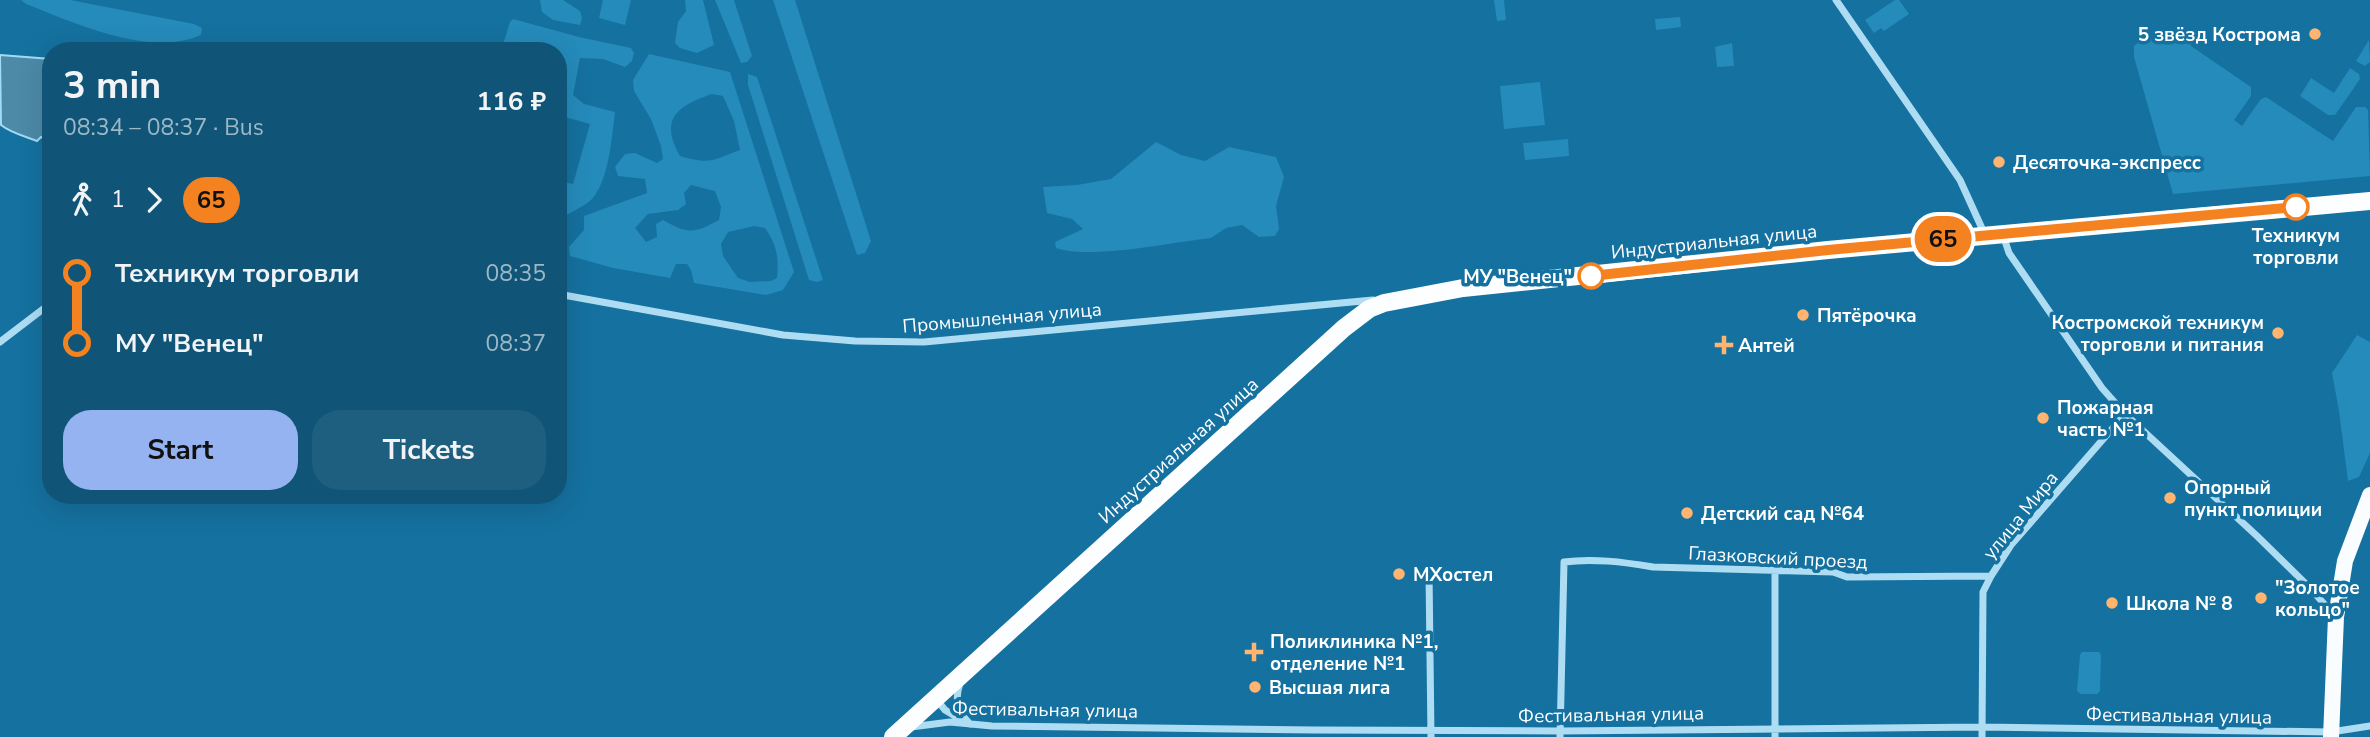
<!DOCTYPE html>
<html lang="en">
<head>
<meta charset="utf-8">
<style>
	body { margin:0; font-family:"Nunito Sans",sans-serif; background:#1e5e7f; color:#f1f3f6; height:100vh; display:flex; flex-direction:column; font-size:26px; white-space:nowrap }
	* { box-sizing:border-box; margin:0 }
	p { font-size:23px; color:#9cb7c6 }
	.icon { flex:none; width:38px; height:38px; fill:none; stroke:currentColor; stroke-width:2; stroke-linecap:round; stroke-linejoin:round }
	.map { position:relative; flex:1; overflow:hidden }
	.side { position:absolute; left:42px; top:42px; width:525px; height:462px; display:flex; flex-direction:column; background:#105577; border-radius:28px; box-shadow:0 7px 28px #0002 }
	.side>* { flex:none }
	.badge { padding:0 14px; border-radius:23px; font-size:24px; line-height:46px }
	.map>.badge { position:absolute; translate:-50% -50%; box-shadow:0 0 0 4px #fff }
	.legs { display:flex; align-items:center; gap:10px; height:77px; padding:0 21px; font-size:23px }
	.legs p { margin-inline-start:auto }
	.head { display:flex; align-items:center; justify-content:space-between; height:119px; padding:0 21px }
	h1 { font-size:38px; font-weight:700; line-height:52px }
	.primary-button { display:flex; gap:14px; margin-top:auto; padding:14px 21px }
	.primary-button a { flex:1; height:80px; border-radius:28px; background:#95b2f1; color:#111; font-size:28px; font-weight:700; line-height:80px; text-align:center }
	.primary-button a+a { background:#1e5e7f; color:#f1f3f6 }
	ul { padding:0 21px; list-style:none }
	li { display:flex; align-items:center; gap:24px; height:70px; font-size:26px }
	li i { display:grid; place-items:center; width:10px; height:100%; margin:0 9px; background:currentColor }
	li i::after { content:''; width:18px; height:18px; margin:-9px; border:5px solid; border-radius:50%; background:#105577 }
	li p { margin-inline-start:auto }
	li:first-child i { background:linear-gradient(#0000 50%,currentColor 0) }
	li:last-child i { background:linear-gradient(currentColor 50%,#0000 0) }
	.map>svg:first-child { display:block }
	.green { fill:#258bbb; fill-rule:evenodd }
	.water { fill:#4c8aa8; stroke:#a0dcf6; stroke-width:2 }
	.lines { fill:none; stroke-linecap:round; stroke-linejoin:round }
	.minor { stroke:#aeddf3; stroke-width:7 }
	.primary { stroke:#fafdff; stroke-width:16 }
	.trunk { stroke:#fcfeff; stroke-width:18 }
	.line-1-casing { stroke:#fff; stroke-width:16 }
	.line-1 { stroke:#f58220; stroke-width:10 }
	.poi-dot { fill:#ffb570; stroke:#15719f; stroke-width:2.5 }
	.stop-1-dot { fill:#fff; stroke:#f58220; stroke-width:3.5 }
	.labels { text-anchor:middle; stroke-width:7; stroke-linejoin:round; paint-order:stroke }
	.poi-label { font-size:19px; font-weight:bold; fill:#fff; stroke:#15719f; text-anchor:start }
	.stop-label { font-size:19px; font-weight:bold; fill:#fff; stroke:#15719f }
	.street-label { font-size:19px; fill:#fff; stroke:#15719f }
</style>
</head>
<body>
<div class="map">
<svg width="2370" height="737" viewBox="0 0 2370 737">
	<rect width="100%" height="100%" fill="#15719f"/>
	<path class="green" d="M21,0H70L194,24L202,28L201,35C149,58 75,23 26,4Z
		M540,0H563L580,11L582,18L580,25L553,20L542,12Z
		M603,0H631L625,25L599,18Z
		M685,0H703L714,45L697,53L680,48L675,43L678,22L686,11Z
		M715,0H734L752,56L747,62L741,63Z
		M773,0H795L871,241L865,253L857,255Z
		M1494,0H1504L1506,20L1497,21Z
		M1895,0H1899L1909,14L1884,31L1881,28L1874,33L1865,20Z
		M1680,17L1681,27L1656,30L1655,19Z
		M513,19L579,37L631,48L634,53L632,61L625,67L603,59L580,58L573,95L584,104L615,112C612,136 609,180 592,199C584,207 568,213 558,220V181L573,184L590,124L558,115V51H501L510,22Z
		M2184,31C2192,34 2192,39 2191,46L2251,87V96L2234,120L2242,126L2261,99L2266,97L2333,141L2356,107H2365L2368,110L2370,176L2173,194L2134,57V46L2140,41Z
		M2369,40L2370,62L2365,66L2356,61Z
		M1732,43L1734,66L1717,67L1715,47Z
		M649,54L730,72L794,272L783,290L766,295L694,283L691,270L687,264H676L670,278L613,268L570,256L569,247L584,230V216L647,193L645,179L618,176L615,167L625,154L635,153L657,163L663,159L661,146L651,119L634,91L633,80ZM712,94L723,96L734,121L740,150C713,160 710,165 680,156C659,119 677,106 712,94ZM691,185L715,191L721,207L719,220C693,234 688,234 663,220L656,224L657,237L646,242L635,228L648,214L678,210L686,204L684,193ZM754,226L765,228C777,245 779,258 777,278L771,281L750,282L738,278L723,256L721,244L728,232Z
		M2350,68L2359,74L2360,79L2335,115H2328L2300,96L2311,78L2334,93Z
		M748,74L757,77L823,280L817,282L809,280L748,85Z
		M1540,82L1545,125L1504,129L1500,86Z
		M1568,139L1569,156L1525,160L1523,143Z
		M1156,142L1181,155L1205,161L1229,147L1276,157L1284,177L1276,206L1279,229L1275,236L1259,237L1242,225L1226,228L1211,238C1173,242 1090,260 1056,248L1055,242L1083,229L1072,219L1047,213L1043,187L1077,185L1111,179Z
		M2357,335L2370,342V453L2359,477L2348,481L2339,411L2332,373Z
		M2082,652H2099L2101,655L2100,691L2097,694H2081L2077,691L2080,655Z"/>
	<path class="water" d="M0,55L51,59V142L41,137L37,141C24,136 11,133 1,125Z"/>
	<g class="lines">
		<path class="minor" d="M1836,0L1960,180L1985,235
			M2003,235L2009,253L2102,388L2125,414L2257,536L2309,587L2335,616
			M558,294L783,335L855,341L924,342L1373,300
			M0,342L51,303
			M1775,570V737
			M1429,572L1431,737
			M961,681C954,698 957,711 970,724
			M936,699L945,710L965,722
			M911,727L950,722L992,726L1314,730L1560,731L1982,727L2331,732L2370,726
			M1560,737L1564,562C1593,558 1623,562 1653,567L1833,572L1847,577L1991,576
			M1982,737L1983,592L1991,576L2011,545L2125,414"/>
		<path class="primary" d="M2331,737L2336,617L2345,561L2370,495"/>
		<path class="trunk" d="M893,737L1344,328L1369,309L1384,303L1463,288L1828,250L2370,201"/>
	</g>
	<g class="lines">
		<g class="line-1-casing">
			<path id="line-1" d="M1591,276L1828,250L2296,207"/>
		</g>
		<use href="#line-1" class="line-1"/>
	</g>
	<g class="poi-dot">
		<circle cx="2315" cy="34" r="7"/>
		<circle cx="1999" cy="162" r="7"/>
		<circle cx="1803" cy="315" r="7"/>
		<circle cx="2278" cy="333" r="7"/>
		<path d="M1720.5 334.5h7v7h7v7h-7v7h-7v-7h-7v-7h7z"/>
		<circle cx="2043" cy="418" r="7"/>
		<circle cx="2170" cy="498" r="7"/>
		<circle cx="1687" cy="513" r="7"/>
		<circle cx="1399" cy="574" r="7"/>
		<circle cx="2261" cy="598" r="7"/>
		<circle cx="2112" cy="603" r="7"/>
		<path d="M1250.5 641.5h7v7h7v7h-7v7h-7v-7h-7v-7h7z"/>
		<circle cx="1255" cy="687" r="7"/>
	</g>
	<g class="stop-1-dot">
		<circle cx="2296" cy="207" r="12"/>
		<circle cx="1591" cy="276" r="12"/>
	</g>
	<g class="labels">
		<g class="poi-label">
			<text x="2301" y="41" text-anchor="end">5 звёзд Кострома</text>
			<text x="2013" y="169">Десяточка-экспресс</text>
			<text x="1817" y="322">Пятёрочка</text>
			<text x="2264" y="329" text-anchor="end">Костромской техникум<tspan x="2264" dy="22">торговли и питания</tspan></text>
			<text x="1738" y="352">Антей</text>
			<text x="2057" y="414">Пожарная<tspan x="2057" dy="22">часть №1</tspan></text>
			<text x="2184" y="494">Опорный<tspan x="2184" dy="22">пункт полиции</tspan></text>
			<text x="1701" y="520">Детский сад №64</text>
			<text x="1413" y="581">МХостел</text>
			<text x="2275" y="594">"Золотое<tspan x="2275" dy="22">кольцо"</tspan></text>
			<text x="2126" y="610">Школа № 8</text>
			<text x="1270" y="648">Поликлиника №1,<tspan x="1270" dy="22">отделение №1</tspan></text>
			<text x="1269" y="694">Высшая лига</text>
		</g>
		<g class="stop-label">
			<text x="2296" y="242">Техникум<tspan x="2296" dy="22">торговли</tspan></text>
			<text x="1572" y="283" text-anchor="end">МУ "Венец"</text>
		</g>
		<g class="street-label">
			<text transform="translate(1714 241) rotate(-6)" y="7">Индустриальная улица</text>
			<text transform="translate(1002 317) rotate(-5)" y="7">Промышленная улица</text>
			<text transform="translate(1178 450) rotate(-42)" y="7">Индустриальная улица</text>
			<text transform="translate(2020 515) rotate(-51)" y="7">улица Мира</text>
			<text transform="translate(1778 557) rotate(3)" y="7">Глазковский проезд</text>
			<text transform="translate(1045 709) rotate(1)" y="7">Фестивальная улица</text>
			<text transform="translate(1611 714) rotate(-1)" y="7">Фестивальная улица</text>
			<text transform="translate(2179 715) rotate(1)" y="7">Фестивальная улица</text>
		</g>
	</g>
</svg>
<b class="badge" style="left:1943px;top:239px;background:#f58220;color:#111">65</b>
<section class="side">
<div class="head"><div><h1>3 min</h1><p>08:34 – 08:37 · Bus</p></div><b>116 ₽</b></div>
<div class="legs"><svg class="icon" aria-label="walk" viewBox="0 0 24 24"><circle cx="13" cy="4" r="2"/><path d="M13 8l-2 6 4 7M11 14l-3 7M7 12l3-4h3l4 4"/></svg>1<svg class="icon" aria-label="forward" viewBox="0 0 24 24"><path d="M9 5l7 7-7 7"/></svg><b class="badge" style="background:#f58220;color:#111">65</b></div>
<ul>
<li><i style="color:#f58220"></i><b>Техникум торговли</b><p>08:35</p></li>
<li><i style="color:#f58220"></i><b>МУ &quot;Венец&quot;</b><p>08:37</p></li>
</ul>
<div class="primary-button"><a>Start</a><a>Tickets</a></div>
</section>
</div>
</body>
</html>
